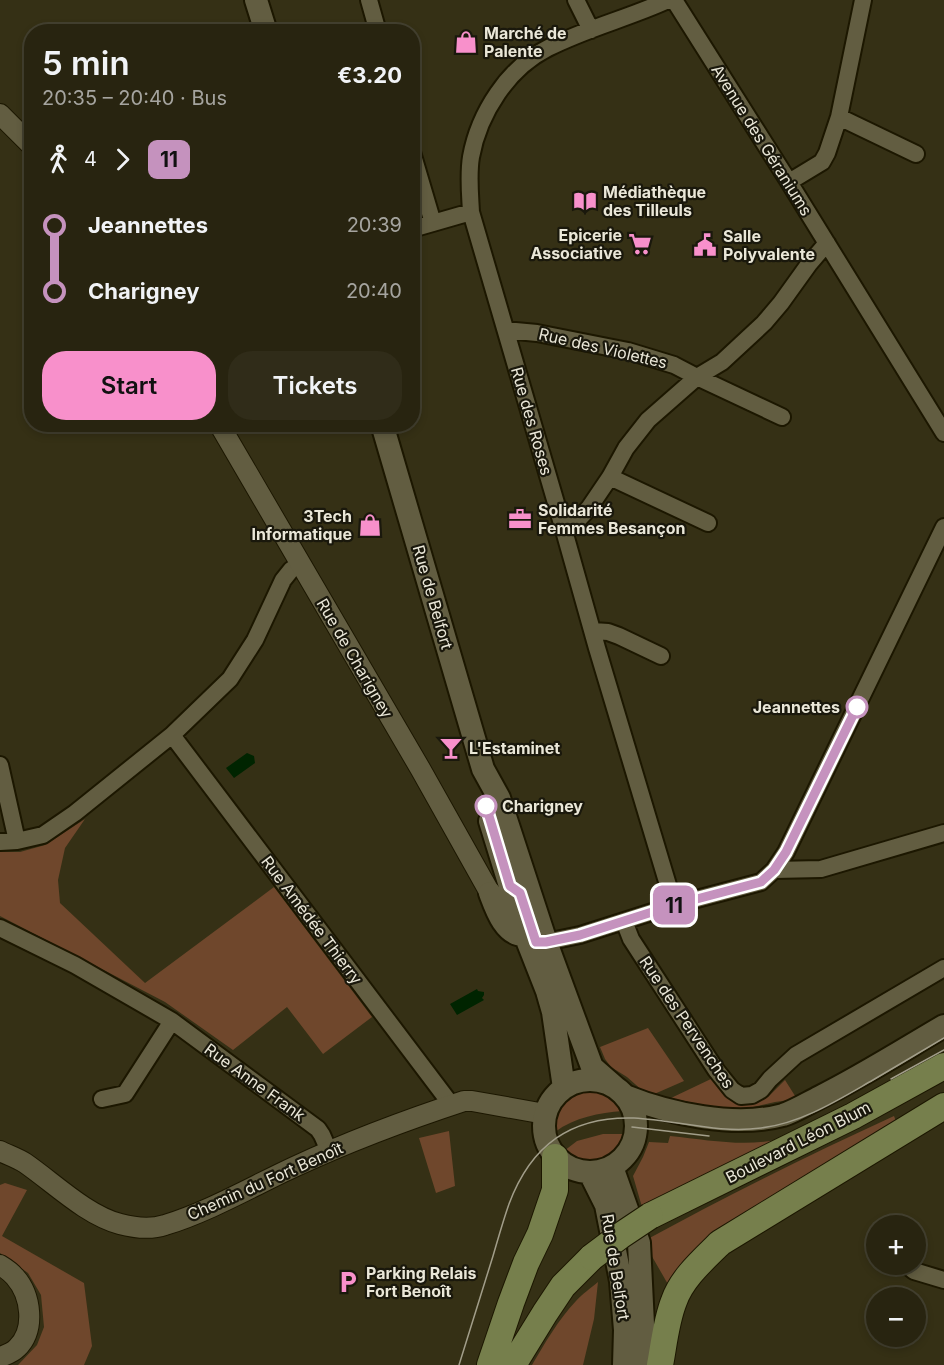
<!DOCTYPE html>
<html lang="en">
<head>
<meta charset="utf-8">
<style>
	body { margin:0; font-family:Inter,sans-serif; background:#302c19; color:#f1f3f6; height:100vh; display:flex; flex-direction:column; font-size:22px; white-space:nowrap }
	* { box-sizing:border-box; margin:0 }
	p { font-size:20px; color:#a5a49f }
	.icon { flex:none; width:33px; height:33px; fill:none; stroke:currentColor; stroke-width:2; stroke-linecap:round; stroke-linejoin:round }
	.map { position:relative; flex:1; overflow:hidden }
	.panel { position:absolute; left:24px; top:24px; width:396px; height:408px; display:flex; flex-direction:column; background:#282410; border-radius:24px; box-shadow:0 3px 9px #0003,0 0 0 2px #444130 }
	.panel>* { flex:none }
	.badge { padding:0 12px; border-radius:9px; font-size:21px; line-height:39px }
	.tools { position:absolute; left:866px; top:1215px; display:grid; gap:12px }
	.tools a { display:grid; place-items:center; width:60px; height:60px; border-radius:50%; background:#282410; box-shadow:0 3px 9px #0003,0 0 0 2px #444130; font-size:30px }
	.map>.badge { position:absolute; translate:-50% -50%; box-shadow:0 0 0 3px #fff }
	.legs { display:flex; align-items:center; gap:9px; height:66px; padding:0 18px; font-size:20px }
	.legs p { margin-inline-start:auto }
	.overview { display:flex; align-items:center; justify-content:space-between; height:102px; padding:0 18px }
	h1 { font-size:33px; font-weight:600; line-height:45px }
	.primary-button { display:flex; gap:12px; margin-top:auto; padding:12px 18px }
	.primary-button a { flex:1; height:69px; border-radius:24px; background:#f890cb; color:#111; font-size:24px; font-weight:600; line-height:69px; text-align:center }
	.primary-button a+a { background:#302c19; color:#f1f3f6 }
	ul { padding:0 18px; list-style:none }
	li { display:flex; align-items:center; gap:21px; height:66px; font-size:22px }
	li i { display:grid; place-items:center; width:9px; height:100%; margin:0 8px; background:currentColor }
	li i::after { content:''; width:15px; height:15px; margin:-8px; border:4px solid; border-radius:50%; background:#282410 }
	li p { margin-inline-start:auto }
	li:first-child i { background:linear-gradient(#0000 50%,currentColor 0) }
	li:last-child i { background:linear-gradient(currentColor 50%,#0000 0) }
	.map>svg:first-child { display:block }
	.green { fill:#6f472c }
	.water { fill:#002400 }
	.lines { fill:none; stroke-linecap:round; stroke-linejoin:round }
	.minor-casing { stroke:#1c1700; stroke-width:20 }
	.tertiary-casing { stroke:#1c1700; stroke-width:22 }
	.secondary-casing { stroke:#1c1700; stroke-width:26 }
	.primary-casing { stroke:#1c1700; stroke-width:28 }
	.minor { stroke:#625d41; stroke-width:16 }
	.tertiary { stroke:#625d41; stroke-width:20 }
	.secondary { stroke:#625d41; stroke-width:22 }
	.primary { stroke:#767f4c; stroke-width:26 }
	.tram { stroke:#a29e8a; stroke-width:1.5 }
	.primary-bridge-casing { stroke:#1c1700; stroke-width:28; stroke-linecap:butt }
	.primary-bridge { stroke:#767f4c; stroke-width:26 }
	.line-1-casing { stroke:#fff; stroke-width:14 }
	.line-1 { stroke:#c592be; stroke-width:9 }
	.stop-1-dot { fill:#fff; stroke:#c592be; stroke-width:3 }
	.labels { text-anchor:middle; stroke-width:4.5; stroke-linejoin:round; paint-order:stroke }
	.poi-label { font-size:16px; font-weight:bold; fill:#eae7d8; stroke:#1a180c; text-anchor:start }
	.street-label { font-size:16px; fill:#eae7d8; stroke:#1a180c }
	.stop-label { font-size:16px; font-weight:bold; fill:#eae7d8; stroke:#1a180c; text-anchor:end }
</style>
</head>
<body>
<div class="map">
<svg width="944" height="1365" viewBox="0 0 944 1365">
	<rect width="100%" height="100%" fill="#353015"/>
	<path class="green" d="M85,819L65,848L58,880L60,903L145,983L274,887L372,1017L323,1054L287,1007L233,1050L165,1002L0,916V852H20L45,845Z
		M648,1028L684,1081L652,1095L644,1092L627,1077L611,1067L605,1059L600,1047Z
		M713,1078L721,1091L728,1097L755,1101L768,1097L785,1080L797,1099L775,1102L745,1109L711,1107L671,1098Z
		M591,1090C607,1093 614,1097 623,1111C599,1113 575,1117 555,1132C553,1109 569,1092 591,1090Z
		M894,1116L897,1124L673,1293L646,1246L644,1241C726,1196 809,1155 894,1116Z
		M449,1131L455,1186L436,1193L419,1138Z
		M603,1134H625C619,1156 599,1170 576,1159C572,1157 568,1153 564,1151L577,1141Z
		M670,1136C711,1140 745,1148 786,1138L642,1207L633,1176L643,1157L649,1142L668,1143Z
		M5,1183L27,1190L2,1236L84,1283L92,1346L84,1365H18L37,1345L44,1327L41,1295L28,1273L0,1253V1185Z
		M598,1282L594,1319L583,1365H532C545,1343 558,1320 576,1301C582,1294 591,1288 598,1282Z"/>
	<path class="water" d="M247,753L254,756L255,763L234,778L226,768Z
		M477,989L478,991L484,992V995L482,998L484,1000L457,1015L450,1004Z"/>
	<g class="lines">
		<g class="minor-casing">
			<path id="minor" d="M369,0L378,32
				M576,0L591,30
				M668,0C629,18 587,28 548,48C508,68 479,113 471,157C468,175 470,193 471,212L563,527L597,648L674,905
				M674,0L789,182L944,433
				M839,117L916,154
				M412,152L433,223
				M789,182L822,162L827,153L839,117L863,0
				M412,229L471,212
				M506,330L537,333L628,351L674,365L697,377L782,417
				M610,477L708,523
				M563,527L577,521L589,508L610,477L626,448L648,420L697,377L722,362L764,323L781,303L809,264L827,243
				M593,631L608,632L619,636L661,656
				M172,735L447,1099L449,1106
				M0,765L17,841
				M0,842L17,841L43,835L75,813L172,735L230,679L255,640L283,580L291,570L300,564
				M774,870L821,869L944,833
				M624,921L631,939L716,1070L732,1090L741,1096L752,1095L761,1090L770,1079L796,1055L944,968
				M0,928L75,965L172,1021L318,1129L322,1135L329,1151
				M546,942L580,935L674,905L761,882L774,870L786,852L944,527
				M102,1099L125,1094L172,1021
				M909,1267L914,1271L944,1280"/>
		</g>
		<g class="tertiary-casing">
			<path id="tertiary" d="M0,114L32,146
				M219,424L421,770L490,893
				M0,1151C8,1155 17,1158 25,1163C54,1183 86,1215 120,1224C135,1228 150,1230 165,1225C208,1212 253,1186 294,1167C350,1141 406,1120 464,1101H472L545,1114
				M0,1265C5,1268 11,1272 15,1277C31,1295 36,1330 17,1348C13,1352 6,1355 0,1357"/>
		</g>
		<g class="secondary-casing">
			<path id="secondary" d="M256,0L266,32
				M382,424L483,769L499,798L546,942L592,1067L616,1088
				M490,821L525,935L547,991L553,1012L564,1088
				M490,893C496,909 505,936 525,935
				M544 1126a46 46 0 1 1 92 0a46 46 0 1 1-92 0Z
				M625,1096C670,1114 735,1128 783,1115C795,1111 808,1103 820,1097C862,1076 903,1050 944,1026
				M612,1167L639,1243L645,1365
				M590,1173L606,1205L621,1281L625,1330L624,1365"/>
		</g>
		<g class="primary-casing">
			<path id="primary" d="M650,1216L853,1116L944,1066
				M490,1365L511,1303L526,1263L540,1234L555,1190V1157
				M513,1365L545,1313L563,1286L592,1257
				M660,1365C664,1344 666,1321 674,1301C682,1278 703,1260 720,1243L944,1106"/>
		</g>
		<use href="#minor" class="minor"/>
		<use href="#tertiary" class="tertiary"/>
		<use href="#secondary" class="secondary"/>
		<use href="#primary" class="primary"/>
		<path class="tram" d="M891,1079L944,1050
			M632,1127L709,1136
			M459,1365C470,1329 482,1292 493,1256C498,1239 503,1221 509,1204C531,1145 571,1116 634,1118C676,1120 718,1134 761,1128C802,1123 838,1100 873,1080C897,1066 920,1052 944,1038"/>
		<g class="primary-bridge-casing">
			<path id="primary-bridge" d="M592,1257L620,1236L650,1216"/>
		</g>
		<use href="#primary-bridge" class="primary-bridge"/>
	</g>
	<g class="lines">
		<g class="line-1-casing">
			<path id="line-1" d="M486,806L510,886L520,893L536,942H546L580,935L674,905L761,882L774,870L786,852L857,707"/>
		</g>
		<use href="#line-1" class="line-1"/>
	</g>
	<defs>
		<g id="shop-bare" transform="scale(1.8)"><path d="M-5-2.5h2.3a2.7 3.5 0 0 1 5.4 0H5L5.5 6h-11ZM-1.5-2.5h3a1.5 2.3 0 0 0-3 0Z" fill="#f890cb" stroke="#1a180c" stroke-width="2.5" paint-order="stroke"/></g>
		<g id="library-bare" transform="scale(1.8)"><path d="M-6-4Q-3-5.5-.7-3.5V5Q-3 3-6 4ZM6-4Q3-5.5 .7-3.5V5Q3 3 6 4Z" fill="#f890cb" stroke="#1a180c" stroke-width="2.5" paint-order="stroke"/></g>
		<g id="supermarket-bare" transform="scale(1.8)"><path d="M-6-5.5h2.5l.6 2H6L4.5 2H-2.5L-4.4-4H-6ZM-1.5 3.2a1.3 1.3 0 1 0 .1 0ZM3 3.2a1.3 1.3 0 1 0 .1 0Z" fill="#f890cb" stroke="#1a180c" stroke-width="2.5" paint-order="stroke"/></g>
		<g id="civic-bare" transform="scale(1.8)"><path d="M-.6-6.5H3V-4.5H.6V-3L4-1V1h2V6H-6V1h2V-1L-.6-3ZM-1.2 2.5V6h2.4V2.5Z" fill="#f890cb" stroke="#1a180c" stroke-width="2.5" paint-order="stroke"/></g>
		<g id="office-bare" transform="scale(1.8)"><path d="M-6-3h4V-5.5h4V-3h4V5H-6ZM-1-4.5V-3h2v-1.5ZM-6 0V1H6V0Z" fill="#f890cb" stroke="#1a180c" stroke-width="2.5" paint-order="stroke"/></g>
		<g id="bar-bare" transform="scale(1.8)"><path d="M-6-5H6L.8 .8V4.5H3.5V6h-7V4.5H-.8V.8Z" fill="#f890cb" stroke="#1a180c" stroke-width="2.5" paint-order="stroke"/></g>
		<g id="parking-bare" transform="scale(1.8)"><path d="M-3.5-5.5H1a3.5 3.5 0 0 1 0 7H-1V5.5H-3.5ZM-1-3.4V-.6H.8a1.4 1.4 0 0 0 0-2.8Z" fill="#f890cb" stroke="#1a180c" stroke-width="2.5" paint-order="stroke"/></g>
	</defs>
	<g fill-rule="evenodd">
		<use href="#shop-bare" x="466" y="42"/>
		<use href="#library-bare" x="585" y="201"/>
		<use href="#supermarket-bare" x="640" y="244"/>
		<use href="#civic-bare" x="705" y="245"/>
		<use href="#office-bare" x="520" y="519"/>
		<use href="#shop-bare" x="370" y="525"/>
		<use href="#bar-bare" x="451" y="748"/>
		<use href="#parking-bare" x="348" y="1282"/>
	</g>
	<g class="stop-1-dot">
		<circle cx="857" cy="707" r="10"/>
		<circle cx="486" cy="806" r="10"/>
	</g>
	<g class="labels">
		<g class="poi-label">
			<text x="484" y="39">Marché de<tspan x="484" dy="18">Palente</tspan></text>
			<text x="603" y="198">Médiathèque<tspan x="603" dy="18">des Tilleuls</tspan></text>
			<text x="622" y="241" text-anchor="end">Epicerie<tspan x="622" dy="18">Associative</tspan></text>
			<text x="723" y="242">Salle<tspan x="723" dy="18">Polyvalente</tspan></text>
			<text x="538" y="516">Solidarité<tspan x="538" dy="18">Femmes Besançon</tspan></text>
			<text x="352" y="522" text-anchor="end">3Tech<tspan x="352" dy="18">Informatique</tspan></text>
			<text x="469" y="754">L'Estaminet</text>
			<text x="366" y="1279">Parking Relais<tspan x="366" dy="18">Fort Benoît</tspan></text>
		</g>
		<g class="street-label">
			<text transform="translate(762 140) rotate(58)" y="6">Avenue des Géraniums</text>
			<text transform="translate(603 348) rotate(13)" y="6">Rue des Violettes</text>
			<text transform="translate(532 421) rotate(74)" y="6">Rue des Roses</text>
			<text transform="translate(433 597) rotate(74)" y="6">Rue de Belfort</text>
			<text transform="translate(355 658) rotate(60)" y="6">Rue de Charigney</text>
			<text transform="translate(312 920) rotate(53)" y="6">Rue Amédée Thierry</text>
			<text transform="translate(687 1022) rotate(56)" y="6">Rue des Pervenches</text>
			<text transform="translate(255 1082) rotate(36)" y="6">Rue Anne Frank</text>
			<text transform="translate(798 1142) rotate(-27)" y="6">Boulevard Léon Blum</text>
			<text transform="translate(265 1181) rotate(-24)" y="6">Chemin du Fort Benoît</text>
			<text transform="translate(616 1267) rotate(81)" y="6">Rue de Belfort</text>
		</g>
		<g class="stop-label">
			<text x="840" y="713">Jeannettes</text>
			<text x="502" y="812" text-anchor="start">Charigney</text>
		</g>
	</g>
</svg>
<div class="tools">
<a>+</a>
<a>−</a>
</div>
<b class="badge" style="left:674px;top:905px;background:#c592be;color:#111">11</b>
<section class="panel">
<div class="overview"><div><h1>5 min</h1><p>20:35 – 20:40 · Bus</p></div><b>€3.20</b></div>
<div class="legs"><svg class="icon" aria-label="walk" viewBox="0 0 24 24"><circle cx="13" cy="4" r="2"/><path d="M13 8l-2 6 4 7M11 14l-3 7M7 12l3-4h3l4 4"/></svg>4<svg class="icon" aria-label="forward" viewBox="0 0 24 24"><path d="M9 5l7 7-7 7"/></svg><b class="badge" style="background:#c592be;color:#111">11</b></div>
<ul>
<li><i style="color:#c592be"></i><b>Jeannettes</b><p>20:39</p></li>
<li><i style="color:#c592be"></i><b>Charigney</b><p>20:40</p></li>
</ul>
<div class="primary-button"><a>Start</a><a>Tickets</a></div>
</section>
</div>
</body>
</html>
